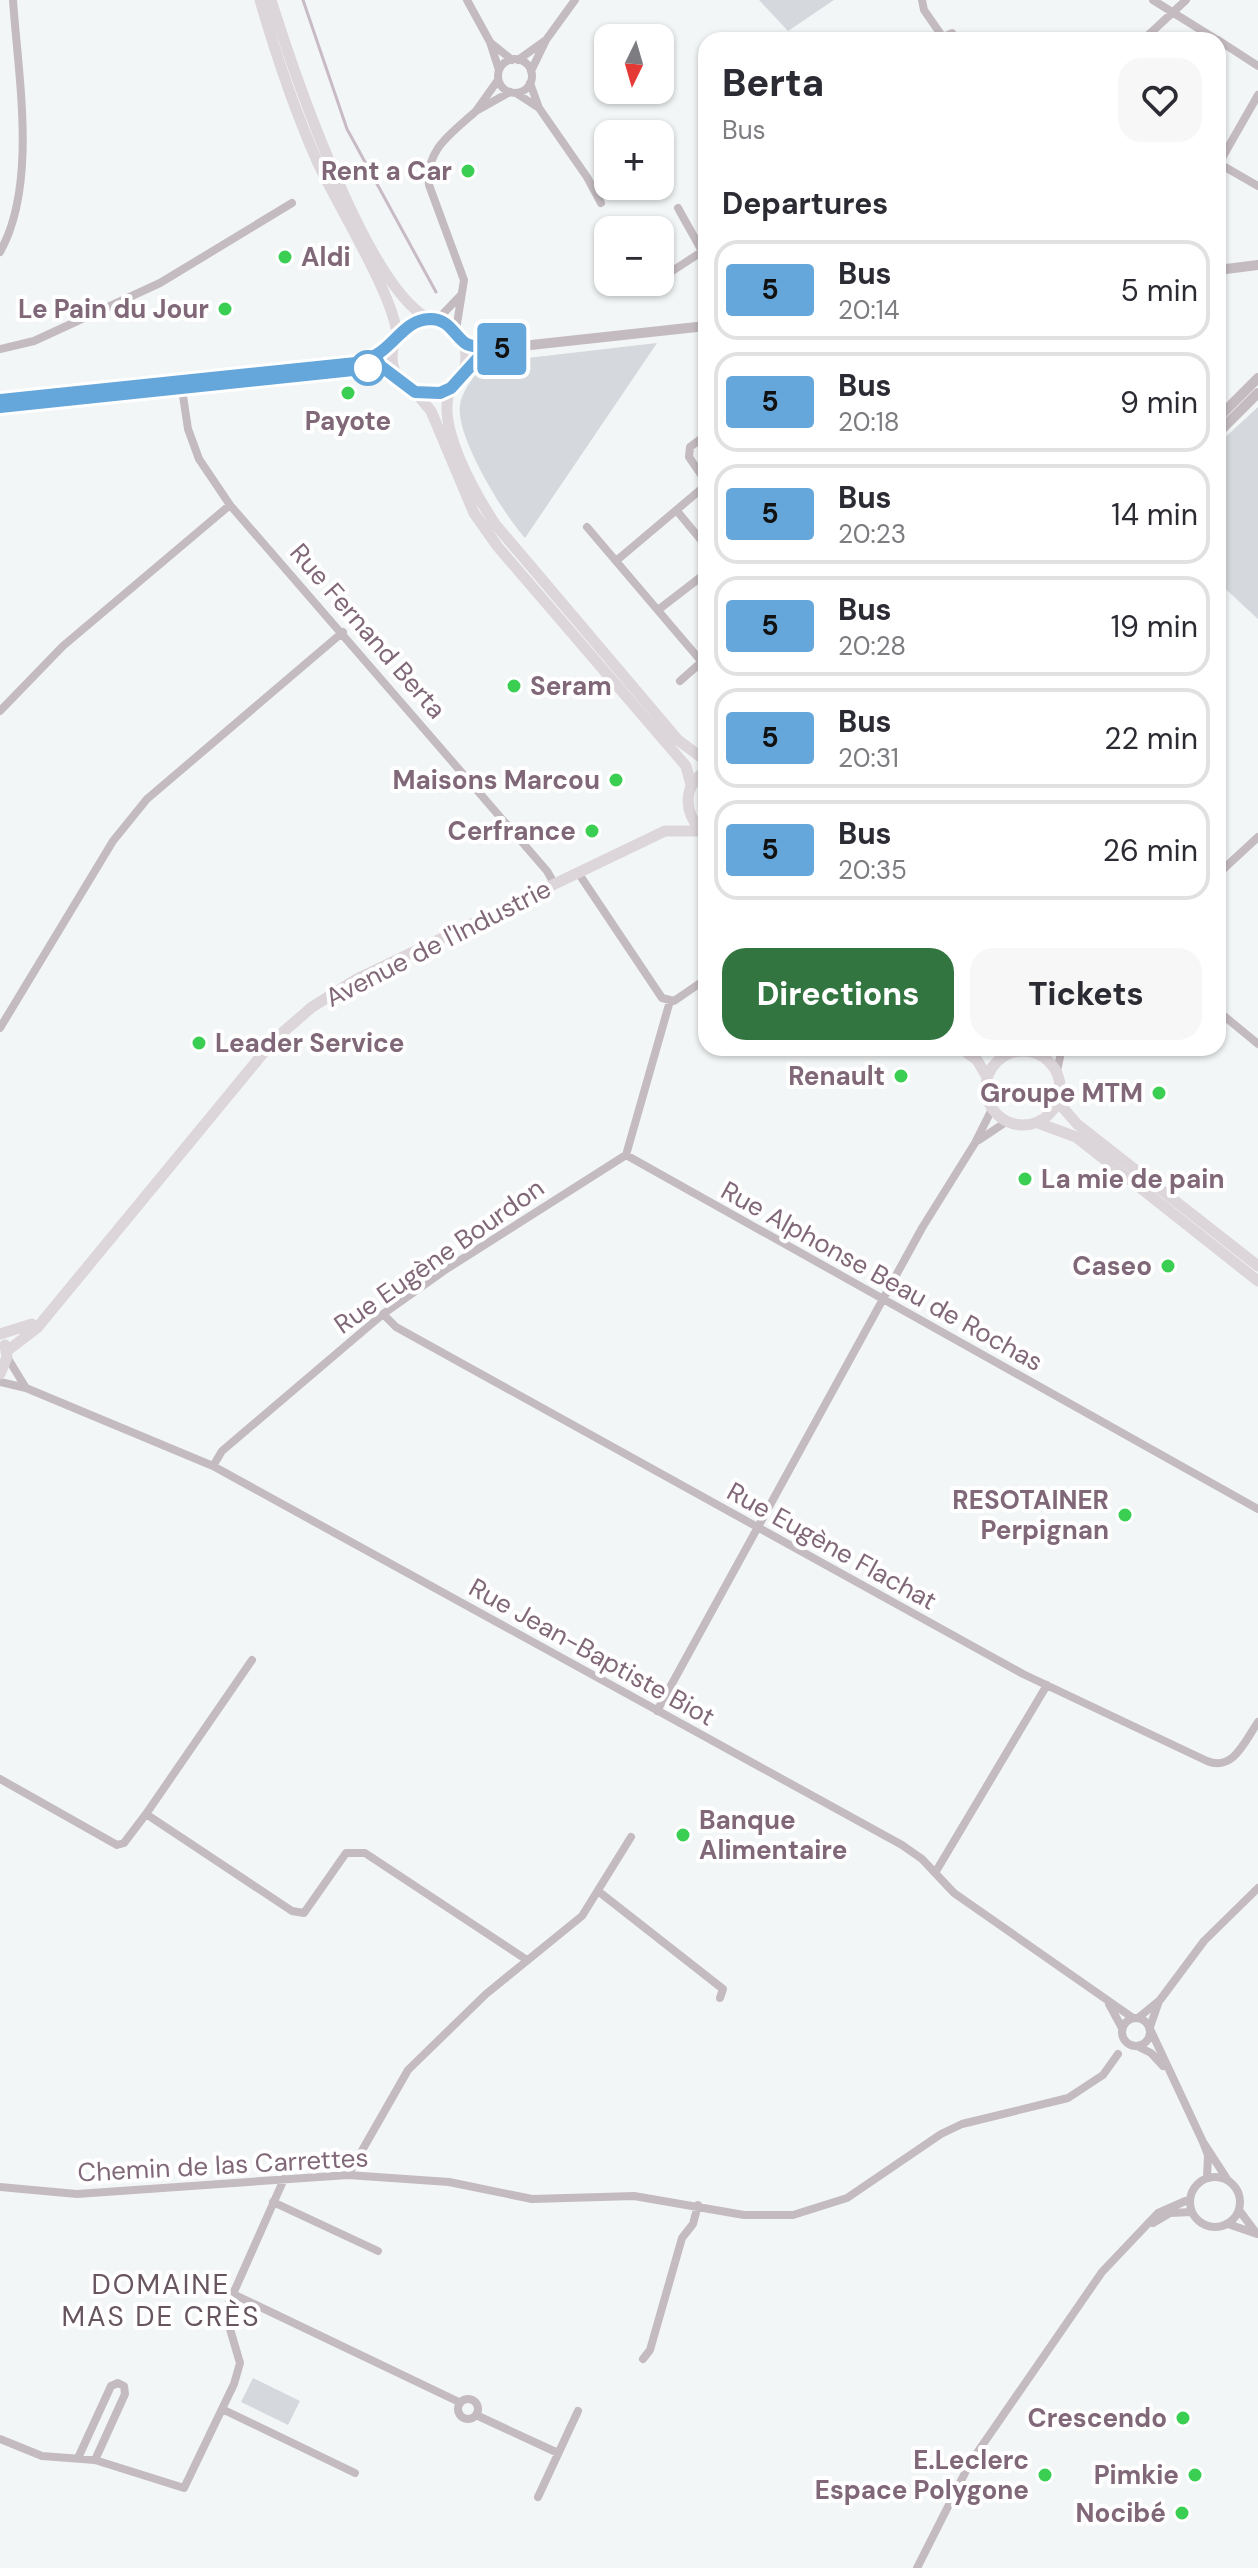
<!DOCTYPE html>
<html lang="en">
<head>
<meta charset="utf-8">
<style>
	body { margin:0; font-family:"DM Sans",sans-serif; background:#f7f7f7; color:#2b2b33; height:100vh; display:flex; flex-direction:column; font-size:30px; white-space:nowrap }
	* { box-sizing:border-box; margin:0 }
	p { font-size:26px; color:#7c7c81 }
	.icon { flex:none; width:44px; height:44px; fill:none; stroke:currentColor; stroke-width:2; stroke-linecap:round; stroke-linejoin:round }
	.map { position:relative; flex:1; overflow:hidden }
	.panel { position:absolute; left:698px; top:32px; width:528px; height:1024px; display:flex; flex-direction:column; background:#fff; border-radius:24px; box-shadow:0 2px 6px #0004 }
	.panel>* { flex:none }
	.badge { padding:0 16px; border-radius:6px; font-size:28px; line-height:52px }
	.needle { width:52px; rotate:185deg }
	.buttons { position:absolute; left:594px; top:24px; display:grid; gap:16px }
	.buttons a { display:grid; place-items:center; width:80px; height:80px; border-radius:16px; background:#fff; box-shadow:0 2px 6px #0004; font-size:40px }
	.map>.badge { position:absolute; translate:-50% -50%; box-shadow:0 0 0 4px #fff }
	h2 { padding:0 24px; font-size:30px; line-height:72px }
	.round { display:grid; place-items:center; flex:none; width:84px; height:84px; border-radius:24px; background:#f7f7f7 }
	.summary { display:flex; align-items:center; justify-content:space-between; height:136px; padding:0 24px }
	h1 { font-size:38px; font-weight:800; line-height:60px }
	.primary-button { display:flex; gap:16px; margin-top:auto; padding:16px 24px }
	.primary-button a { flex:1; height:92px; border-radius:24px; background:#327541; color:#fff; font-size:32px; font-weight:800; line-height:92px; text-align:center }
	.primary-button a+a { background:#f7f7f7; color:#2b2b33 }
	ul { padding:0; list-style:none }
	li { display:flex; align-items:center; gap:24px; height:100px; margin:0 16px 12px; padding:0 8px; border:4px solid #e1e1e2; border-radius:24px }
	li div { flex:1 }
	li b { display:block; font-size:30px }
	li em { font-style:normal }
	li .badge { min-width:88px; font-weight:700; text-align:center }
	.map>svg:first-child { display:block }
	.green { fill:#d5d8dc }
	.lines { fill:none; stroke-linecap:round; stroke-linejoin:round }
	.stream { stroke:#c8bbc6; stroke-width:3 }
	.minor { stroke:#c3bbc0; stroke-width:8 }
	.tertiary { stroke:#c3bbc0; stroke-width:10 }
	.secondary { stroke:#dcd5d9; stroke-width:11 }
	.line-casing { stroke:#fff; stroke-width:18 }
	.line { stroke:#65a6db; stroke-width:12 }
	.poi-dot { fill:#3acf52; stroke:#fff; stroke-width:3 }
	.stop-dot { fill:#fff; stroke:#65a6db; stroke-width:4 }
	.labels { text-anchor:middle; stroke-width:8; stroke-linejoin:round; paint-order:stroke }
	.poi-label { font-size:26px; font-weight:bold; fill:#816878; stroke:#fff; text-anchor:end }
	.street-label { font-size:26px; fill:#816878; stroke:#fff }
	.neighbourhood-label { font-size:28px; letter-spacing:2px; fill:#675560; stroke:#fff }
</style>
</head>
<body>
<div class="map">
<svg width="1258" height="2568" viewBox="0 0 1258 2568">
	<rect width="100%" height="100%" fill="#f3f6f6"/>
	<path class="green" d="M759,0H834L788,31Z
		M657,343L525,538C504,515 455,436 460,405C462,391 476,373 485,363Z
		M1258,407V619L1218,582V444Z
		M253,2378L300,2401L288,2425L241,2402Z"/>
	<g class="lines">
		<path class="stream" d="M303,0L347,129L436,292"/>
		<path class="minor" d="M467,0L490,42L499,70
			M922,0L924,10L942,36
			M1153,0L1217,40
			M546,40L575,0
			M937,40L952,33L957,40
			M1143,40L1186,0
			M1218,40L1258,66
			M491,43L512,60
			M498 76a17 17 0 1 1 34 0a17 17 0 1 1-34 0Z
			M518,60L546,40L531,71
			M498,80L476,111L510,92
			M516,93L539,108L530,83
			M539,108L587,177L601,203
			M1218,163L1258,186
			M1218,165L1258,95
			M678,208L702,251
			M0,252C38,184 18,76 13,0
			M660,279L706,249
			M437,320L461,295
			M456,330L464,280L429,185C425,149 452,133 476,111
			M0,349L34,341L160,283L292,203
			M182,389L188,429L199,459L230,505L547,871L555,885
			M706,435L690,447L689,457L706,482
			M677,511L706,546
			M587,527L701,661
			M616,561L706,485
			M658,610L706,573
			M680,681L706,658
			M0,711L63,646L230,505
			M579,874L662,998L674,1001L706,979
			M1218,874L1258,837
			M670,1001L626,1155L1258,1509
			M1218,1011L1258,1044
			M0,1028L113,841L147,799L343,632
			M1038,1054L1050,1048
			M1057,1071L1062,1048
			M979,1140L1006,1122
			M383,1314L396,1327L1023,1674L1207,1761C1233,1772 1245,1741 1258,1722
			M0,1382L26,1388L7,1357
			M26,1388L213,1466L902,1845L922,1859L954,1893L1133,2018
			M213,1466L222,1451L383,1314L448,1268L626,1155
			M657,1711L922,1228L975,1143L992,1109
			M0,1779L117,1845L124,1843L146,1814L292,1911L304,1913L346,1853H365L527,1960
			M146,1814L252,1660
			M935,1873L1047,1685
			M598,1891L723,1989L720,1998
			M1109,2004L1122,2028
			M1122 2032a14 14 0 1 1 28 0a14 14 0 1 1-28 0Z
			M1138,2018L1160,2000L1204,1941L1258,1888
			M1150,2027L1159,2001
			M1151,2031L1203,2142
			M1139,2047L1151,2053L1163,2066
			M348,2175L408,2070L486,1994L582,1916L631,1837
			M1190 2202a25 25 0 1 1 50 0a25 25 0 1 1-50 0Z
			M1207,2178L1208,2155L1203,2142L1227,2179
			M0,2187L77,2194L348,2175L449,2182L532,2199L634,2196L744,2215H793L847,2198L941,2134L962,2124L1068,2098L1103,2075L1118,2054
			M273,2202L378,2251
			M1153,2223L1170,2213L1192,2212
			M1228,2224L1257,2234L1239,2210
			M233,2294L459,2402
			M643,2359L650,2350L682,2238L693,2224L698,2205
			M458 2409a10 10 0 1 1 20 0a10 10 0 1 1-20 0Z
			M222,2409L355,2473
			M476,2415L558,2453
			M0,2439L42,2456L95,2460L184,2488L234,2384L240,2363L225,2312L284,2179
			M78,2458L111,2386L118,2383L124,2386L125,2394L95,2460
			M538,2497L578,2411
			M917,2568L970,2463L1102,2272L1158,2213L1190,2199"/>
		<path class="tertiary" d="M1218,270L1258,265
			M464,343L503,348L706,326
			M465,368L478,358L498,350
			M1218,418L1258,378
			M1218,433L1258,393"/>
		<path class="secondary" d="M260,0C276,55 294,109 317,161C335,201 398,302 397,338
			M271,0C293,70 366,287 429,319
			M392 357a37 37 0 1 1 74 0a37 37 0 1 1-74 0Z
			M358,369L382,367L396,374
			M451,388C434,423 475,493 495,524L678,740L706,761
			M415,392L431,411L474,513L498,547L686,766L691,785
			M0,400L356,363L368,360L394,345
			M701,831C684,812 682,786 706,771
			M961,1048L977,1060L987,1077
			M987,1048L1009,1053
			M986 1088a37 37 0 1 1 74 0a37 37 0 1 1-74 0Z
			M1058,1102L1077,1124L1258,1266
			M1038,1123L1076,1137L1258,1281
			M0,1334L32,1324
			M7,1351L37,1328L274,1040L312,1007L357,979L665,831H700
			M0,1374L7,1357L5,1345"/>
	</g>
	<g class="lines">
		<g class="line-casing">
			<path id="line" d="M0,400L356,363C394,355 399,320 430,319C449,319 453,334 465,343C474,349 492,347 503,348L478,358L451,388L440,393L415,392L382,367L0,407"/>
		</g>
		<use href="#line" class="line"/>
	</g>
	<g class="poi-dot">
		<circle cx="468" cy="171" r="8"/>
		<circle cx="285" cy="257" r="8"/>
		<circle cx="225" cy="309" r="8"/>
		<circle cx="348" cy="393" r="8"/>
		<circle cx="514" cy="686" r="8"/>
		<circle cx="616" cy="780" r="8"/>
		<circle cx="592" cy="831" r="8"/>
		<circle cx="199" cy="1043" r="8"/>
		<circle cx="901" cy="1076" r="8"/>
		<circle cx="1159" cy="1093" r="8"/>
		<circle cx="1025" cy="1179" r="8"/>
		<circle cx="1168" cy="1266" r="8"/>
		<circle cx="1125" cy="1515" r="8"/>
		<circle cx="683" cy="1835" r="8"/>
		<circle cx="1183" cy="2418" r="8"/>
		<circle cx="1045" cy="2475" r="8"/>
		<circle cx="1195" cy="2475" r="8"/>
		<circle cx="1182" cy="2513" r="8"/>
	</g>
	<circle class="stop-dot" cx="368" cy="368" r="16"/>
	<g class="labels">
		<g class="poi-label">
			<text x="452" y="180">Rent a Car</text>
			<text x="301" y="266" text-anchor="start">Aldi</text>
			<text x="209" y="318">Le Pain du Jour</text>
			<text x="348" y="430" text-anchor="middle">Payote</text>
			<text x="530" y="695" text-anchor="start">Seram</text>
			<text x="600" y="789">Maisons Marcou</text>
			<text x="576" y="840">Cerfrance</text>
			<text x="215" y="1052" text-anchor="start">Leader Service</text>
			<text x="885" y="1085">Renault</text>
			<text x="1143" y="1102">Groupe MTM</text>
			<text x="1041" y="1188" text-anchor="start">La mie de pain</text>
			<text x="1152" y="1275">Caseo</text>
			<text x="1109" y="1509">RESOTAINER<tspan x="1109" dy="30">Perpignan</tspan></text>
			<text x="699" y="1829" text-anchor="start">Banque<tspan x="699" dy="30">Alimentaire</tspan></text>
			<text x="1167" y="2427">Crescendo</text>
			<text x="1029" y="2469">E.Leclerc<tspan x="1029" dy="30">Espace Polygone</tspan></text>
			<text x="1179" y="2484">Pimkie</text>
			<text x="1166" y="2522">Nocibé</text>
		</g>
		<g class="street-label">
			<text transform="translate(368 631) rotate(49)" y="9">Rue Fernand Berta</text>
			<text transform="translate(438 943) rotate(-27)" y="9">Avenue de l'Industrie</text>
			<text transform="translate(439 1256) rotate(-35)" y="9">Rue Eugène Bourdon</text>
			<text transform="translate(882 1276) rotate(29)" y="9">Rue Alphonse Beau de Rochas</text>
			<text transform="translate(832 1546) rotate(29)" y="9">Rue Eugène Flachat</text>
			<text transform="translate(592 1652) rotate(29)" y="9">Rue Jean-Baptiste Biot</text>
			<text transform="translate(223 2165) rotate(-3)" y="9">Chemin de las Carrettes</text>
		</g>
		<g class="neighbourhood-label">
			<text x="161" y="2294">DOMAINE<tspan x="161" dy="32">MAS DE CRÈS</tspan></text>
		</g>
	</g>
</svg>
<div class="buttons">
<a><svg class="needle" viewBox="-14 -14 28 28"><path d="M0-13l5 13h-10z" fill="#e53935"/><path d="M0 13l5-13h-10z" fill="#7c7c81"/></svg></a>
<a>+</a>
<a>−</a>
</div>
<b class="badge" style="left:502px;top:349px;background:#65a6db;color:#111">5</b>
<section class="panel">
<div class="summary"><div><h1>Berta</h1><p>Bus</p></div><a class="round"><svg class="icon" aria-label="heart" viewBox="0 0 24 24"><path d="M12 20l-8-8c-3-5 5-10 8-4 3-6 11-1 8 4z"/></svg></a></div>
<h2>Departures</h2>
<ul>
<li><span class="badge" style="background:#65a6db;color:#111">5</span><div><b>Bus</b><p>20:14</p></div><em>5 min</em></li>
<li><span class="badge" style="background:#65a6db;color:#111">5</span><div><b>Bus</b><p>20:18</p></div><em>9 min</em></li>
<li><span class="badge" style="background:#65a6db;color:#111">5</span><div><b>Bus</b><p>20:23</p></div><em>14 min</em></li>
<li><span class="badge" style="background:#65a6db;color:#111">5</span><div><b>Bus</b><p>20:28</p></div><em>19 min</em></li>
<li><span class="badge" style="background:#65a6db;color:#111">5</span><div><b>Bus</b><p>20:31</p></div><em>22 min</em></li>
<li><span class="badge" style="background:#65a6db;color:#111">5</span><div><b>Bus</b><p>20:35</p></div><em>26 min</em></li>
</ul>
<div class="primary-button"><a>Directions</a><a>Tickets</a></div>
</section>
</div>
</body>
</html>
